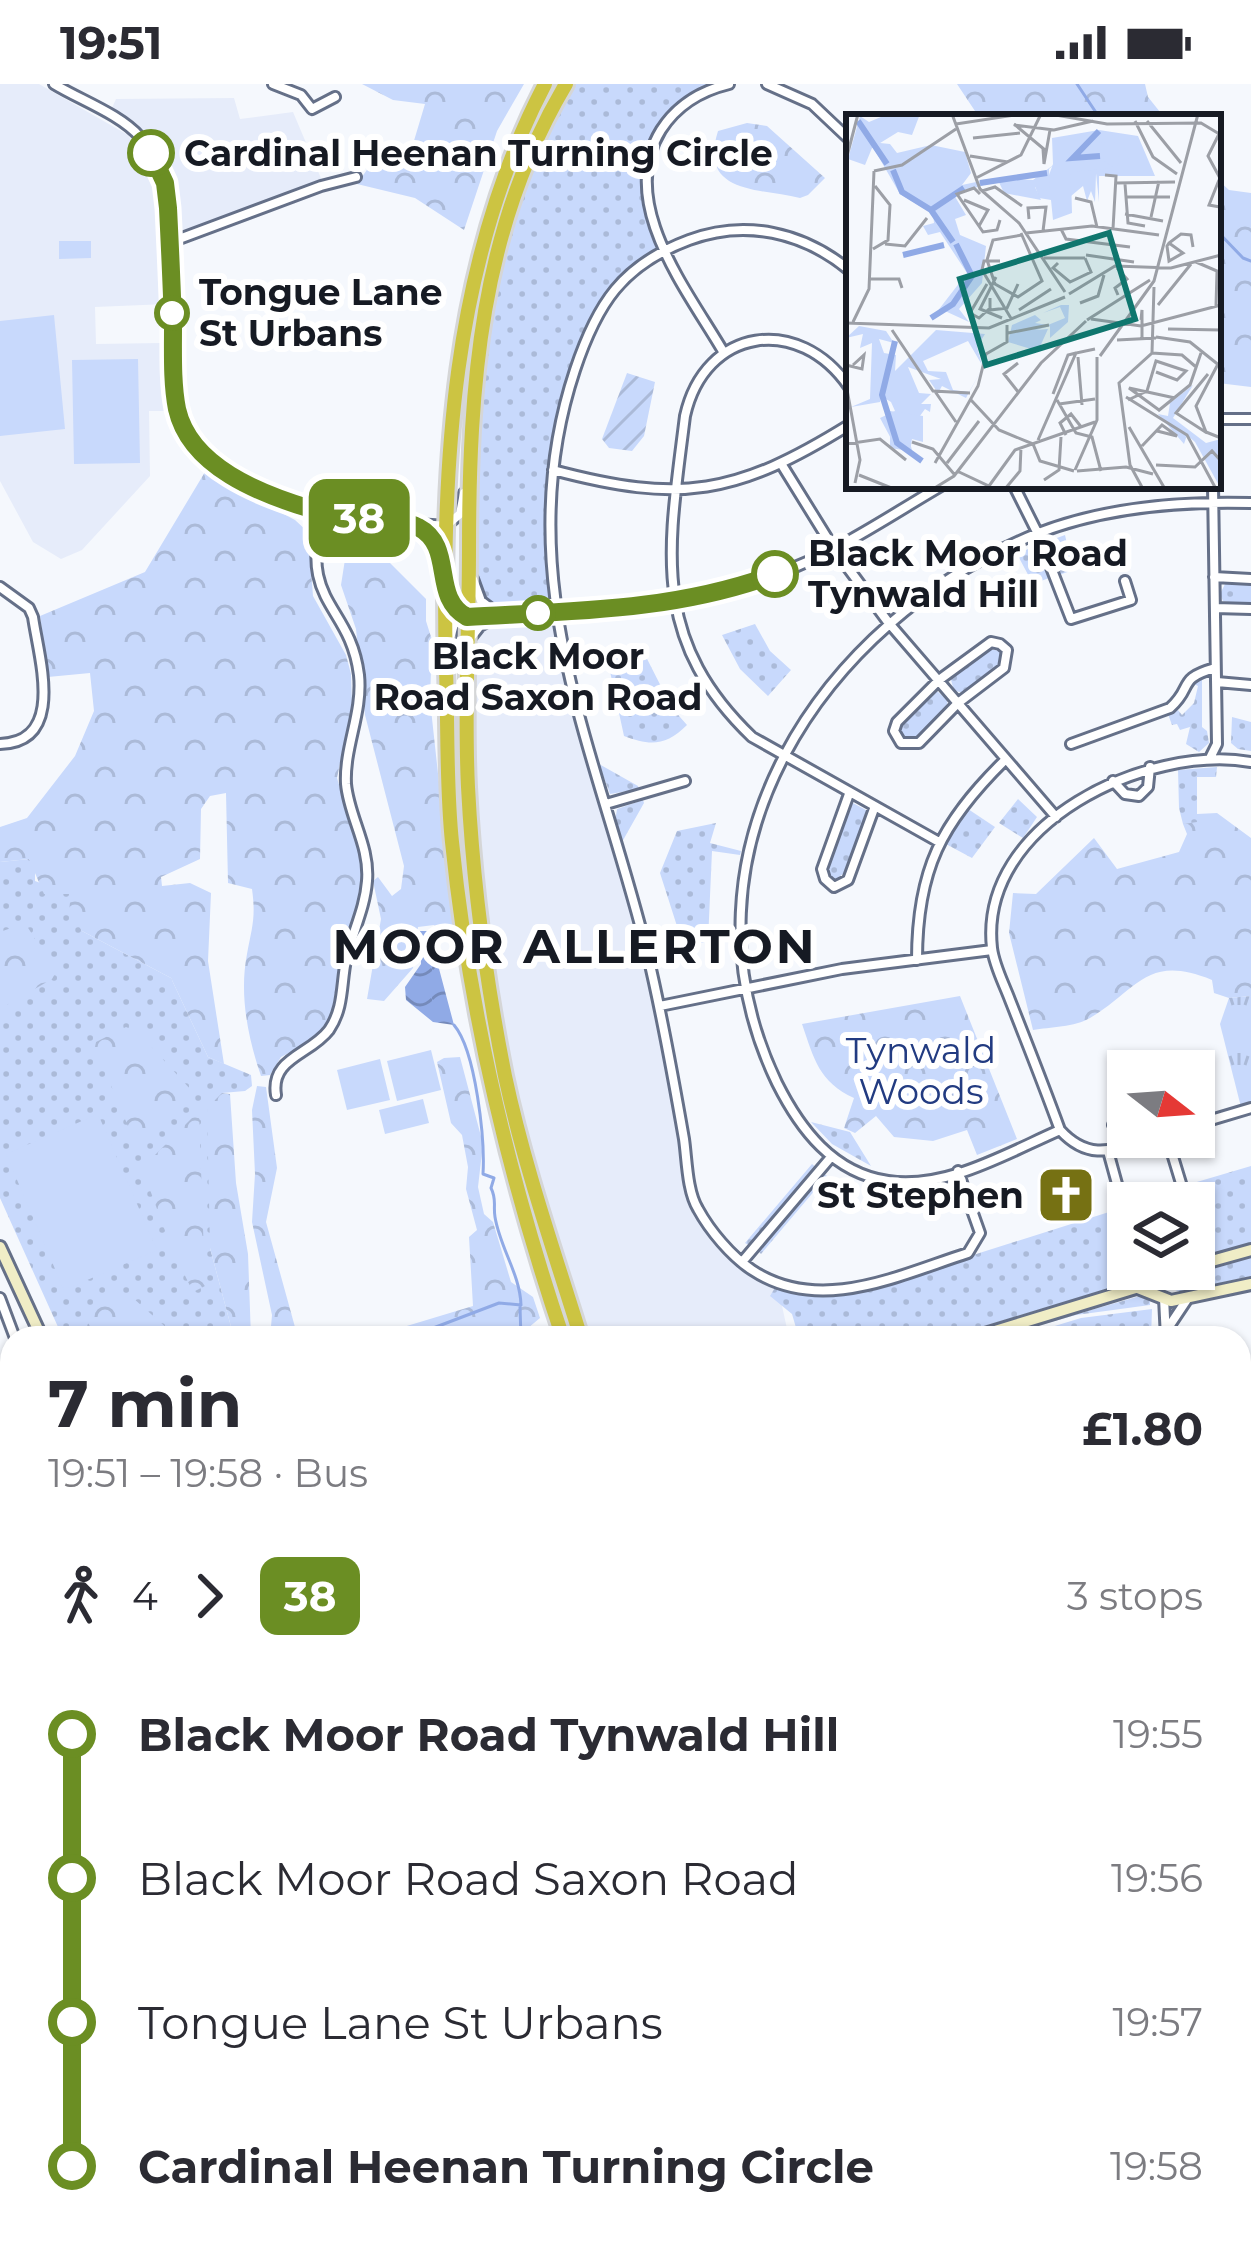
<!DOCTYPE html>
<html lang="en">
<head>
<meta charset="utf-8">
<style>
	body { margin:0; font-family:Montserrat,sans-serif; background:#f7f7f7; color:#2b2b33; height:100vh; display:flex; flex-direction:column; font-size:45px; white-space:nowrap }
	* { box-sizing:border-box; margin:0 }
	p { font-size:39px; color:#7c7c81 }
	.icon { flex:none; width:66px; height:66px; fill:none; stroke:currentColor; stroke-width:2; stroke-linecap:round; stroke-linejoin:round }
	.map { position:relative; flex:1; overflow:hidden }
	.drawer { position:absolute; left:0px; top:1242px; width:1251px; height:939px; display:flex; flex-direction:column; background:#fff; border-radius:36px 36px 0 0; box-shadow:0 3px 9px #0004 }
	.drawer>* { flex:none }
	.badge { padding:0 24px; border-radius:18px; font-size:42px; line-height:78px }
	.needle { width:78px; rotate:107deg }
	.controls { position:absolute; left:1107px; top:966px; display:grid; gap:24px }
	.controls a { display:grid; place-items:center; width:108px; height:108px; border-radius:0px; background:#fff; box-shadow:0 3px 9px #0004; font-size:60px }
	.map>.badge { position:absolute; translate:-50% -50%; box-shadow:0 0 0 6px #fff }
	.legs { display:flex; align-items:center; gap:18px; height:132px; padding:0 48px; font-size:39px }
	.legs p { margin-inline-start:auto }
	.overview { display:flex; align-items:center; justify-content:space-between; height:204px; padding:0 48px }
	h1 { font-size:66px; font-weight:700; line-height:90px }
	ul { padding:0 48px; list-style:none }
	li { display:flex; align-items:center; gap:42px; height:144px; font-size:45px }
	li i { display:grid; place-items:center; width:18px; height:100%; margin:0 15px; background:currentColor }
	li i::after { content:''; width:30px; height:30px; margin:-15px; border:9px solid; border-radius:50%; background:#fff }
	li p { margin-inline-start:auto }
	li:first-child i { background:linear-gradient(#0000 50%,currentColor 0) }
	li:last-child i { background:linear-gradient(currentColor 50%,#0000 0) }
	.status { display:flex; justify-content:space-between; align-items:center; height:84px; padding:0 60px; background:#fff; direction:ltr }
	.status svg { height:33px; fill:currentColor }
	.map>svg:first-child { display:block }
	.built { fill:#e6ecfa }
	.grass { fill:url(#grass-dots) }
	.forest { fill:url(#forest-crowns) }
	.park { fill:url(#park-tufts) }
	.garden { fill:url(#garden-furrows) }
	.pitch { fill:#c8d9fc }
	.water { fill:url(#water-waves) }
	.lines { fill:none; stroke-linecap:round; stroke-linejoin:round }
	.stream { stroke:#90aae6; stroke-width:3 }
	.street-casing { stroke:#657088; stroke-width:14 }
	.secondary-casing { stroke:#657088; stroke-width:16 }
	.highway-casing { stroke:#d5d6d7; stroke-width:20 }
	.street { stroke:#fff; stroke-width:8 }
	.secondary { stroke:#f0edc6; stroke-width:10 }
	.highway { stroke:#ccc442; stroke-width:14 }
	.line-1-casing { stroke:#fff; stroke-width:27 }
	.line-1 { stroke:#6b8e23; stroke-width:18 }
	.stop-1-dot { fill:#fff; stroke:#6b8e23; stroke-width:6 }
	.labels { text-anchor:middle; stroke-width:12; stroke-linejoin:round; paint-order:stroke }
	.stop-label { font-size:36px; font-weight:bold; fill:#161a23; stroke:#fff; text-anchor:start }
	.park-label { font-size:36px; fill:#223b81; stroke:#fff }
	.poi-label { font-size:36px; font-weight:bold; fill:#161a23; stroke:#fff; text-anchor:end }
	.district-label { font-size:48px; font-weight:bold; letter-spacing:3px; fill:#161a23; stroke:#fff }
	.inset-river { fill:none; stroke:#90aae6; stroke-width:6 }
	.inset-road { fill:none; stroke:#9c9fa6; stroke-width:3 }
	.view { fill:#0f766e; fill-opacity:0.15; stroke:#0f766e; stroke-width:6 }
	.inset-edge { fill:none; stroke:#161a23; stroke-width:6 }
</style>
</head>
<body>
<div class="status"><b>19:51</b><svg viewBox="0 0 49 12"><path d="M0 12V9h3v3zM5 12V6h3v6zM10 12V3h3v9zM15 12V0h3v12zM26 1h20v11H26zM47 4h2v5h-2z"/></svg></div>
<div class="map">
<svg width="1251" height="2180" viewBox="0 0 1251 2180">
	<defs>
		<pattern id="grass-dots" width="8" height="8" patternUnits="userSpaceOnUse" patternTransform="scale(3)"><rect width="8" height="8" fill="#c8d9fc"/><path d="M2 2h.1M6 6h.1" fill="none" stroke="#abbad8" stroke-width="1.8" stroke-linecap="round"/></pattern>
		<pattern id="forest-crowns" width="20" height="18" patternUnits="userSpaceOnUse" patternTransform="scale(3)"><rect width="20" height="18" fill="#c8d9fc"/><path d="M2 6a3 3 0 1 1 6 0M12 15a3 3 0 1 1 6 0" fill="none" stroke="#abbad8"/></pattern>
		<pattern id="park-tufts" width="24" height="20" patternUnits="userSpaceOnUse" patternTransform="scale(3)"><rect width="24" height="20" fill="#c8d9fc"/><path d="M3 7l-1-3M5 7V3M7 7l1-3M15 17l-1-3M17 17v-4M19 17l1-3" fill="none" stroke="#abbad8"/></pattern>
		<pattern id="garden-furrows" width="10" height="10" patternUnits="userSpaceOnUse" patternTransform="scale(3)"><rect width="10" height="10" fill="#c8d9fc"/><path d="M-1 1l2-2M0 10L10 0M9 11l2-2" fill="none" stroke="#abbad8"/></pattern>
		<pattern id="water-waves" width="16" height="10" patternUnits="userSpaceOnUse" patternTransform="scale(3)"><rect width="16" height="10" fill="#90aae6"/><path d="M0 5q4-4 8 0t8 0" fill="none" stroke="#758aba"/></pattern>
	</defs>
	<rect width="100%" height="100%" fill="#f5f8fd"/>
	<path class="built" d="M0,0H39L128,51L160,100L166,138L167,220L95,223L96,260L161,259L168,322L164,327H149L150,392L82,466L61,475L33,458L0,397Z
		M234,14L240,35L293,28L323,99L178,152L176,112L167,85L151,56L111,26L116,15Z
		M555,528L582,641L639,837L695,1122L730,1167L777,1199L789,1254H581L506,995L479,828L467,533Z
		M1251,1304V1722L1241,1757L1239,1308Z"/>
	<path class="grass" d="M566,0H729L682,20L649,67V126L665,165C583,209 559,321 550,407C546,446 553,489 555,528L500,531L478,501L476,464L478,327L491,183Z
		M1065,451L1073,486L1059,491L1046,458Z
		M1037,461L1049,494L1033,500L1017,470Z
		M1226,498L1251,499V522L1223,517L1220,510Z
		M755,540L770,567L791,586L768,612L740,585L722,551Z
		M641,563L672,624L687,641C666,662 650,662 624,652L606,569Z
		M988,565L1001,567L1004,572L1000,583L966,609L954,607L950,592Z
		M1202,594V643L1207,647L1209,659L1199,668L1186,660L1190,643L1180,646L1177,640L1172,641L1168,630L1178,626L1182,631L1194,619L1198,602L1192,599Z
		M937,607L947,616L948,623L917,655L904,656L899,645L902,640Z
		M1232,633L1251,638V667L1238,665L1231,659Z
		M599,680L638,702L639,705L610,710Z
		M1217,683L1216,693H1197V739L1183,740L1179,724L1178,686Z
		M1018,715L1037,733L1023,754L999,739Z
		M643,716L644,719L622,758L615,738L617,725Z
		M853,719L866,726L868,733L848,786L834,797L827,792L826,782L847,724Z
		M968,725L995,743L972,774L944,759Z
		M716,739L710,759L741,767L740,771L712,767L708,857L684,864L660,789L677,747Z
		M29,775L35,783V797L71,810L82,847L171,894L208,973L251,991L252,1002L245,1007L222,1009L210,1164L234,1254H63L0,1114V778Z
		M811,1038L850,1048L871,1082L832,1060Z
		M812,1080L817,1084L750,1162L745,1159Z
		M1251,1082V1162L1218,1172C1201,1155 1201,1123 1190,1100Z
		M823,1089L827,1092L761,1170L757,1166Z
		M1128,1122V1185H1169L1146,1197C1133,1194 1118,1197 1107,1201L1108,1205L944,1254H863L858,1250L859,1254H799L792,1230L770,1212L776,1202L805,1211H847Z
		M1251,1172V1192L1181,1208L1167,1203L1173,1195Z
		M1140,1212L1150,1214V1221L1076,1231L993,1254Z
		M1152,1225L1151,1254H1015L1081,1234Z
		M1239,1440L1251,1442V1534L1239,1530Z"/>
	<path class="forest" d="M362,0H524L497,47L464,146L415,114L357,100L371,80L413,60L425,20L393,16Z
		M957,0H1145L1148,13L1164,33H979Z
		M747,39L767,42L825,94L808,111L800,114C759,104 698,110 718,47Z
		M1218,96L1229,106L1251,109V303L1218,299Z
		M205,388L295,436L308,448L313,512L346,571L351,590L352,620L337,694L362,777L360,811L340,877L335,926L330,937L312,957L281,973L270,991L261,992C248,954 239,911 247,870C252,843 256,834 252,805L228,799L226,709L210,712L201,725L200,775L161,793L162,802L190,799L211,809L208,877L224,980L208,973L171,894L82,847L69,827L71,810H44L29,775L0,778V743L27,734L75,672L94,627L90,589L48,593L40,532L145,488Z
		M346,469L383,472L426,515V537L432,556L430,616L456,855L448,856L434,841L418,843L413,884L384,917L367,915L381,835L373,797L378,793L392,812L401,805L404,782L365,631L356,545L341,501Z
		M1217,729L1251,754V912L1229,914L1214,909L1212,896C1146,869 1138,906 1090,934C1075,943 1050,943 1033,946L1009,849L1013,809L1036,810L1094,754L1117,785L1179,768L1187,750L1183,740L1197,738V730Z
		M25,839L56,888L52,895L0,925V848Z
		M960,912L1017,1055L977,1071L967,1046L933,1057L894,1053L876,1032L855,1049L844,1044L854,1014C819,998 814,975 802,940Z
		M126,943L138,948L191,1006L135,1059L95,963L96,958Z
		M460,973L483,1060L478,1103L484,1130L493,1138L511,1198L533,1213L540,1234L528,1244L529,1254H503L500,1245L476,1242L443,1254H367L473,1222L469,1153L477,1146L466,1105L468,1083L462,1051L451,1039L437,978L444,974Z
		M257,1002L266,1003L277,1084L266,1138L298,1254H270L272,1231L252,1138L255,1090L252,1026Z
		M222,1009L230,1010L236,1099L248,1170L251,1254H234L210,1164L207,1024Z
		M199,1027L205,1202L193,1208L171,1163L142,1084Z
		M123,1210L133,1214L178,1254H95L83,1227Z"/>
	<path class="park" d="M1251,912V1024L1242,1027L1220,940L1229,914Z"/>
	<path class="garden" d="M627,289L655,298L644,352L632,367L609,364L602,355Z"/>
	<path class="pitch" d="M59,157H91V174L59,175Z
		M54,231L65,345L0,352V237Z
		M138,275L140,379L74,380L72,276Z
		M431,966L441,1006L397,1017L387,977Z
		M380,975L390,1016L347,1026L337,986Z
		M423,1015L429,1039L385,1050L379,1026Z
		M98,1030L157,1166L64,1206L6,1070Z
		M1247,1380L1251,1381V1442L1239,1440Z"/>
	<path class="water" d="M420,847H429L454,941L433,938L406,916L405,903L421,880Z"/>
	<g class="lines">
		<path class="stream" d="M1077,0L1099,33
			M1218,148L1243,174L1251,177
			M520,1223L521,1254
			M407,1254L499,1219L521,1221C520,1190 500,1164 495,1133C493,1121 497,1116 491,1104L494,1094L483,1090C485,1056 476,967 454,941"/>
		<g class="street-casing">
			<path id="street" d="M54,0C80,16 120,30 140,53C168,87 169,124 170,166C172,212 165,289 179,331C210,426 364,436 446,442
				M273,0L301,11L312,25L335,13
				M767,0L812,20L849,55
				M171,158L321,102L356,93
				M849,186C803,148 745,135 689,156C622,181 597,220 575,286C506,493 598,669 647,868C662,930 673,992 684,1055C687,1076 687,1107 698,1125C710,1147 731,1172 752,1186C820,1231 899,1191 968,1169L980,1149L958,1087
				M724,269C688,207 616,119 661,46C677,21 700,7 729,0
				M849,303C799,230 705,243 685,332C669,462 648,553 752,653L939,758
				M1218,335H1251
				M782,381L834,465L888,538L1056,733
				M553,386C681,420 736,411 849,341
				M1014,402L1038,450L1071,535L1131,516L1125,497
				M447,441L460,430L464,409
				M416,442L434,456L441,476
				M1214,493L1251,495
				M473,495L481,517L498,530
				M0,503L29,524L33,533C39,575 66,658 0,660
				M1215,524L1251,525
				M451,551L454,540L467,533C579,527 690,527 795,483C846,462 893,430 941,402
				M469,556L480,542L498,532
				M991,558L1000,560L1007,566L1004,584L958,619L919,659H901L894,647L897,638L939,596Z
				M1217,598L1251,601
				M1071,660L1170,624C1194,603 1176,595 1215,584
				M1211,672L1217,660L1213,402
				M1113,697L1125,710L1139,712L1148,703L1150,683
				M849,710L822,785L825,795L834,803L848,796L875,722
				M606,720L685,697
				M917,876C917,786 941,739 1005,676
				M660,922L842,885L992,866
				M276,1011C270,974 310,971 329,946C344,924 341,901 346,876C352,849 365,825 367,797C370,762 349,733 346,700C344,663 363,629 359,591C350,519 298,521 323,429
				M1113,1041L1128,1037
				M1194,1041L1251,1024
				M1060,1046C1009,1068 946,1106 888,1097C833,1089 800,1045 777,999C667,770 821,537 1036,450C1104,423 1179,417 1251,419
				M1155,1053C1116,1064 1091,1080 1060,1046C1044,1002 1027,959 1010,916C1004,900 994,881 992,864C978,739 1148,660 1251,678
				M1167,1053L1187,1119
				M1108,1067L1122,1118
				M1194,1143L1205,1179
				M742,1178L831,1073
				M0,1214L15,1254
				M1164,1214L1166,1254
				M1168,1244L1186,1217
				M0,1328L12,1326
				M0,1674L12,1680
				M0,1689L12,1668
				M1239,1808L1251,1813
				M1239,1909L1251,1875
				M1239,2017L1251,2022
				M531,2169L535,2180
				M183,2180L196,2169
				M653,2180L659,2169
				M756,2180L757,2169
				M950,2180L954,2169
				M1055,2180L1059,2169
				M1125,2180L1130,2169
				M1227,2180L1228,2179"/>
		</g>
		<g class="secondary-casing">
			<path id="secondary" d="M0,1163L42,1254
				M1194,1182L1251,1166
				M1138,1204L1171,1217L1251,1200
				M972,1254L1152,1199L1184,1185
				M0,1499L12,1498
				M0,1859L12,1837
				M431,2169L433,2180"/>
		</g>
		<g class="highway-casing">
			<path id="highway" d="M545,0C451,179 441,387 446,585C448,642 446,701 452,758C469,926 509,1094 563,1254
				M566,0C480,144 469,303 469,466C469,545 464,624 468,703C473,799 486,897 505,992C524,1081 554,1167 581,1254
				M0,1941L12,1959
				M0,1966L12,1983
				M140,2169L148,2180
				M158,2169L165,2180
				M790,2180L792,2169
				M817,2180L818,2169"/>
		</g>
		<use href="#street" class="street"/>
		<use href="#secondary" class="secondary"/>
		<use href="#highway" class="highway"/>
	</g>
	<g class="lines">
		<g class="line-1-casing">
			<path id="line-1" d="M151,69L165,99L168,124C170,164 172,204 173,243C173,271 172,299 177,325C190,383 261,410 311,425C338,433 400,433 418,443C456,463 430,513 467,533C572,527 675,527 775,490"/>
		</g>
		<use href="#line-1" class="line-1"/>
	</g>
	<defs>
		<g id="church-square" transform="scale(3)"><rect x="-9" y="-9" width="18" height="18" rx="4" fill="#767113" stroke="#fff"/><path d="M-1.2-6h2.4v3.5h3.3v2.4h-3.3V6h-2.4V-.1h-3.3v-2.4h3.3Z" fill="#fff"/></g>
	</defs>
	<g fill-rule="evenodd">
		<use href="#church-square" x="1066" y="1111"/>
	</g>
	<g class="stop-1-dot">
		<circle cx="151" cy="69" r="21"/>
		<circle cx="172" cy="229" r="15"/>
		<circle cx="775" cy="490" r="21"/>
		<circle cx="538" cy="529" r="15"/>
	</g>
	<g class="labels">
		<g class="stop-label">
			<text x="184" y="82">Cardinal Heenan Turning Circle</text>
			<text x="199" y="221">Tongue Lane<tspan x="199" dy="41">St Urbans</tspan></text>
			<text x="808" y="482">Black Moor Road<tspan x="808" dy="41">Tynwald Hill</tspan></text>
			<text x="538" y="585" text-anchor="middle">Black Moor<tspan x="538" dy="41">Road Saxon Road</tspan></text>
		</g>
		<g class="park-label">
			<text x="921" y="979">Tynwald<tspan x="921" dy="41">Woods</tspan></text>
		</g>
		<g class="poi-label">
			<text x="1024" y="1124">St Stephen</text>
		</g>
		<g class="district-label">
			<text x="575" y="879">MOOR ALLERTON</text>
		</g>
	</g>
	<g transform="translate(846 30)">
		<rect width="375" height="375" fill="#f5f8fd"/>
		<path d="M42,0H74L66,21L52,18L26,34L19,51L2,45L14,2L23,8ZM253,16L292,22L309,62H253V88L250,59L225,63L226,99L207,106L205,86L193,84L189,72H199L207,50L206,24Z" fill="#c8d9fc"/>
		<path d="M271,20L283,45L273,41L271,60H250L249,88L245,77L241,87L237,72L225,82L224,58L269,54L256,46L270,28L249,29ZM24,28L44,30L51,39L85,31L119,38L125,59L116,71L149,64L187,66L210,49L203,55L204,77L189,73L195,86L158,79L152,66L108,81L120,101L109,105L114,121L140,132L136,169L113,195L123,208L99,197L87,203L121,159L94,118L82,121L77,112L88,109L87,100L54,80ZM215,191H223L222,208L204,224V212L190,216L202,215L192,237L162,228L166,211L189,201L195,206L189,209L202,211L219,204L214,193L197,199ZM13,212L40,217L48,229L33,225L38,239L50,241L49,257L90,216L139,220L131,233L136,251L122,227L77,247L82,257L100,258L107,276L123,278L137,253L120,284L96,272L92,279L83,266L95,265L62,253L73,279L85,280L75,290H85L84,298L79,295L71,306L56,301L66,336L49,332L34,304L49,297L45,288L35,282L34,288L5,293L24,285L26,229L14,234L17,220L0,224ZM347,271L327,304L360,329L375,325V375L349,328L341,321L338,330L312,300L322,302L324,289Z" fill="#c8d9fc"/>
		<path d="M44,297L77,302V328L66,325L64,337L44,334Z" fill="#c8d9fc"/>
		<path class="inset-river" d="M12,7L41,50M253,17L227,44L254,42M47,56L56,78L85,96L107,128M134,69L201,59M85,96L118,74M57,141L98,131M85,204L107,190L126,162L110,130M49,227L36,281L51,329L76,347"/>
		<path class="inset-road" d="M106,0L134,75L173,109L219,178M204,0L261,10L355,9L375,21M289,7L307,43L331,60M301,7L335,49M110,10L176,0M168,10L199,36M168,11L208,16L247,7M373,20L362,42L375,66M127,24L174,19M197,35L198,50L204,16M124,42L162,48M0,46L12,0M28,57L56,51L110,15M259,61L270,62L267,115M130,64L175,41L195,0M373,66L363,91L374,93M270,69L329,68M279,70L282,109L299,112M136,77L149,73L176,92M134,80L128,74L111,80L137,118L151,116L154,106M279,83H324M229,84L245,88L251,113M118,86L142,96L133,112M279,100L317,107M305,103L313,67M183,105L182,94L200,93L197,117M215,115L220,125L284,133M175,119L196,167L172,183L149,170L141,146L147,126L176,121M180,119L246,112L313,121M323,129L337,139L323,147L321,132L323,129L335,120L345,121L347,133M39,130L59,132L81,104M27,135L42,126L44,91L29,72M240,141L288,148M198,144H239M154,147H138L136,156L166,206M350,148L371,157L370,192M212,149L207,154L224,168L245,158L239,144M271,154L281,165L269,174L272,181M150,163L134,195L156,204M24,165H53L56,174M141,170L124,199L133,204L143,195M223,180L269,152L325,154L375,141M144,184V196L161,194L172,170M234,189L252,182L258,161M312,191L345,150M173,196L205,175M245,205L295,212L375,191M241,206L304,166M295,206L296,196V226M7,208L23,175L28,57M0,209L143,214L219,183M322,215L375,216M46,216L87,277L124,279M162,219L203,211M310,223L344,228L374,252M271,226L310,224M306,239L336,241L350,253M254,242L308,167L352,0M232,243L236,291M172,249L158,260L173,279M372,250L350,292L360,318L375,324M0,251L16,255L18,241L7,251M0,270L14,346L9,369M88,276L110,308M207,280L222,241L230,239M280,283L341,321L370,375M125,286L153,316L187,330L194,347L228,357M211,286L230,319L246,323L255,357M282,286L301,277L310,247L340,257L331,266L310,258M213,290L249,285M313,296L283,274L329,284M312,297L344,271L355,239M283,313L319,375M361,319L330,299L362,260M220,321L214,309L225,300L236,314M192,326L230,239L249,235M66,328L87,335L108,360M0,330L34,325L60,346M296,332L316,311L331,322L311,317M89,349L132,272L140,240L161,228V211M101,349L133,307M310,351L349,353L366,337L375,347M229,356L251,306V243M111,357L143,372L169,336L249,308M231,357L280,353L307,360M13,361L48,375M198,366L213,356L215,323M87,375L108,362L195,249L240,207M159,375L174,357L175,333M297,375L284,351L273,269L306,239L308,173M311,375H348"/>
		<path class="view" d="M263,119L289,205L140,251L114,165Z"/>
		<rect width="375" height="375" class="inset-edge"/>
	</g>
</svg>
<div class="controls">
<a><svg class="needle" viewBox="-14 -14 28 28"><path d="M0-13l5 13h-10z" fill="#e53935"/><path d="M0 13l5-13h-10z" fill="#7c7c81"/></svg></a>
<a><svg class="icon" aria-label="layers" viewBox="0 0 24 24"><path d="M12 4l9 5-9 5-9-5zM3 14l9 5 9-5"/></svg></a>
</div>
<b class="badge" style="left:359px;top:434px;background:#6b8e23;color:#fff">38</b>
<section class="drawer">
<div class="overview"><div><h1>7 min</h1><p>19:51 – 19:58 · Bus</p></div><b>£1.80</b></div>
<div class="legs"><svg class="icon" aria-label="walk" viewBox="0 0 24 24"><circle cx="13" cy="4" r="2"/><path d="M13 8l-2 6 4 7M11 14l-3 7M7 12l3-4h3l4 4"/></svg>4<svg class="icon" aria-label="forward" viewBox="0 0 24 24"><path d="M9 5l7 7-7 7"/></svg><b class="badge" style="background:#6b8e23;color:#fff">38</b><p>3 stops</p></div>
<ul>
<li><i style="color:#6b8e23"></i><b>Black Moor Road Tynwald Hill</b><p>19:55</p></li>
<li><i style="color:#6b8e23"></i><span>Black Moor Road Saxon Road</span><p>19:56</p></li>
<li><i style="color:#6b8e23"></i><span>Tongue Lane St Urbans</span><p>19:57</p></li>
<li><i style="color:#6b8e23"></i><b>Cardinal Heenan Turning Circle</b><p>19:58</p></li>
</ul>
</section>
</div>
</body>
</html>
